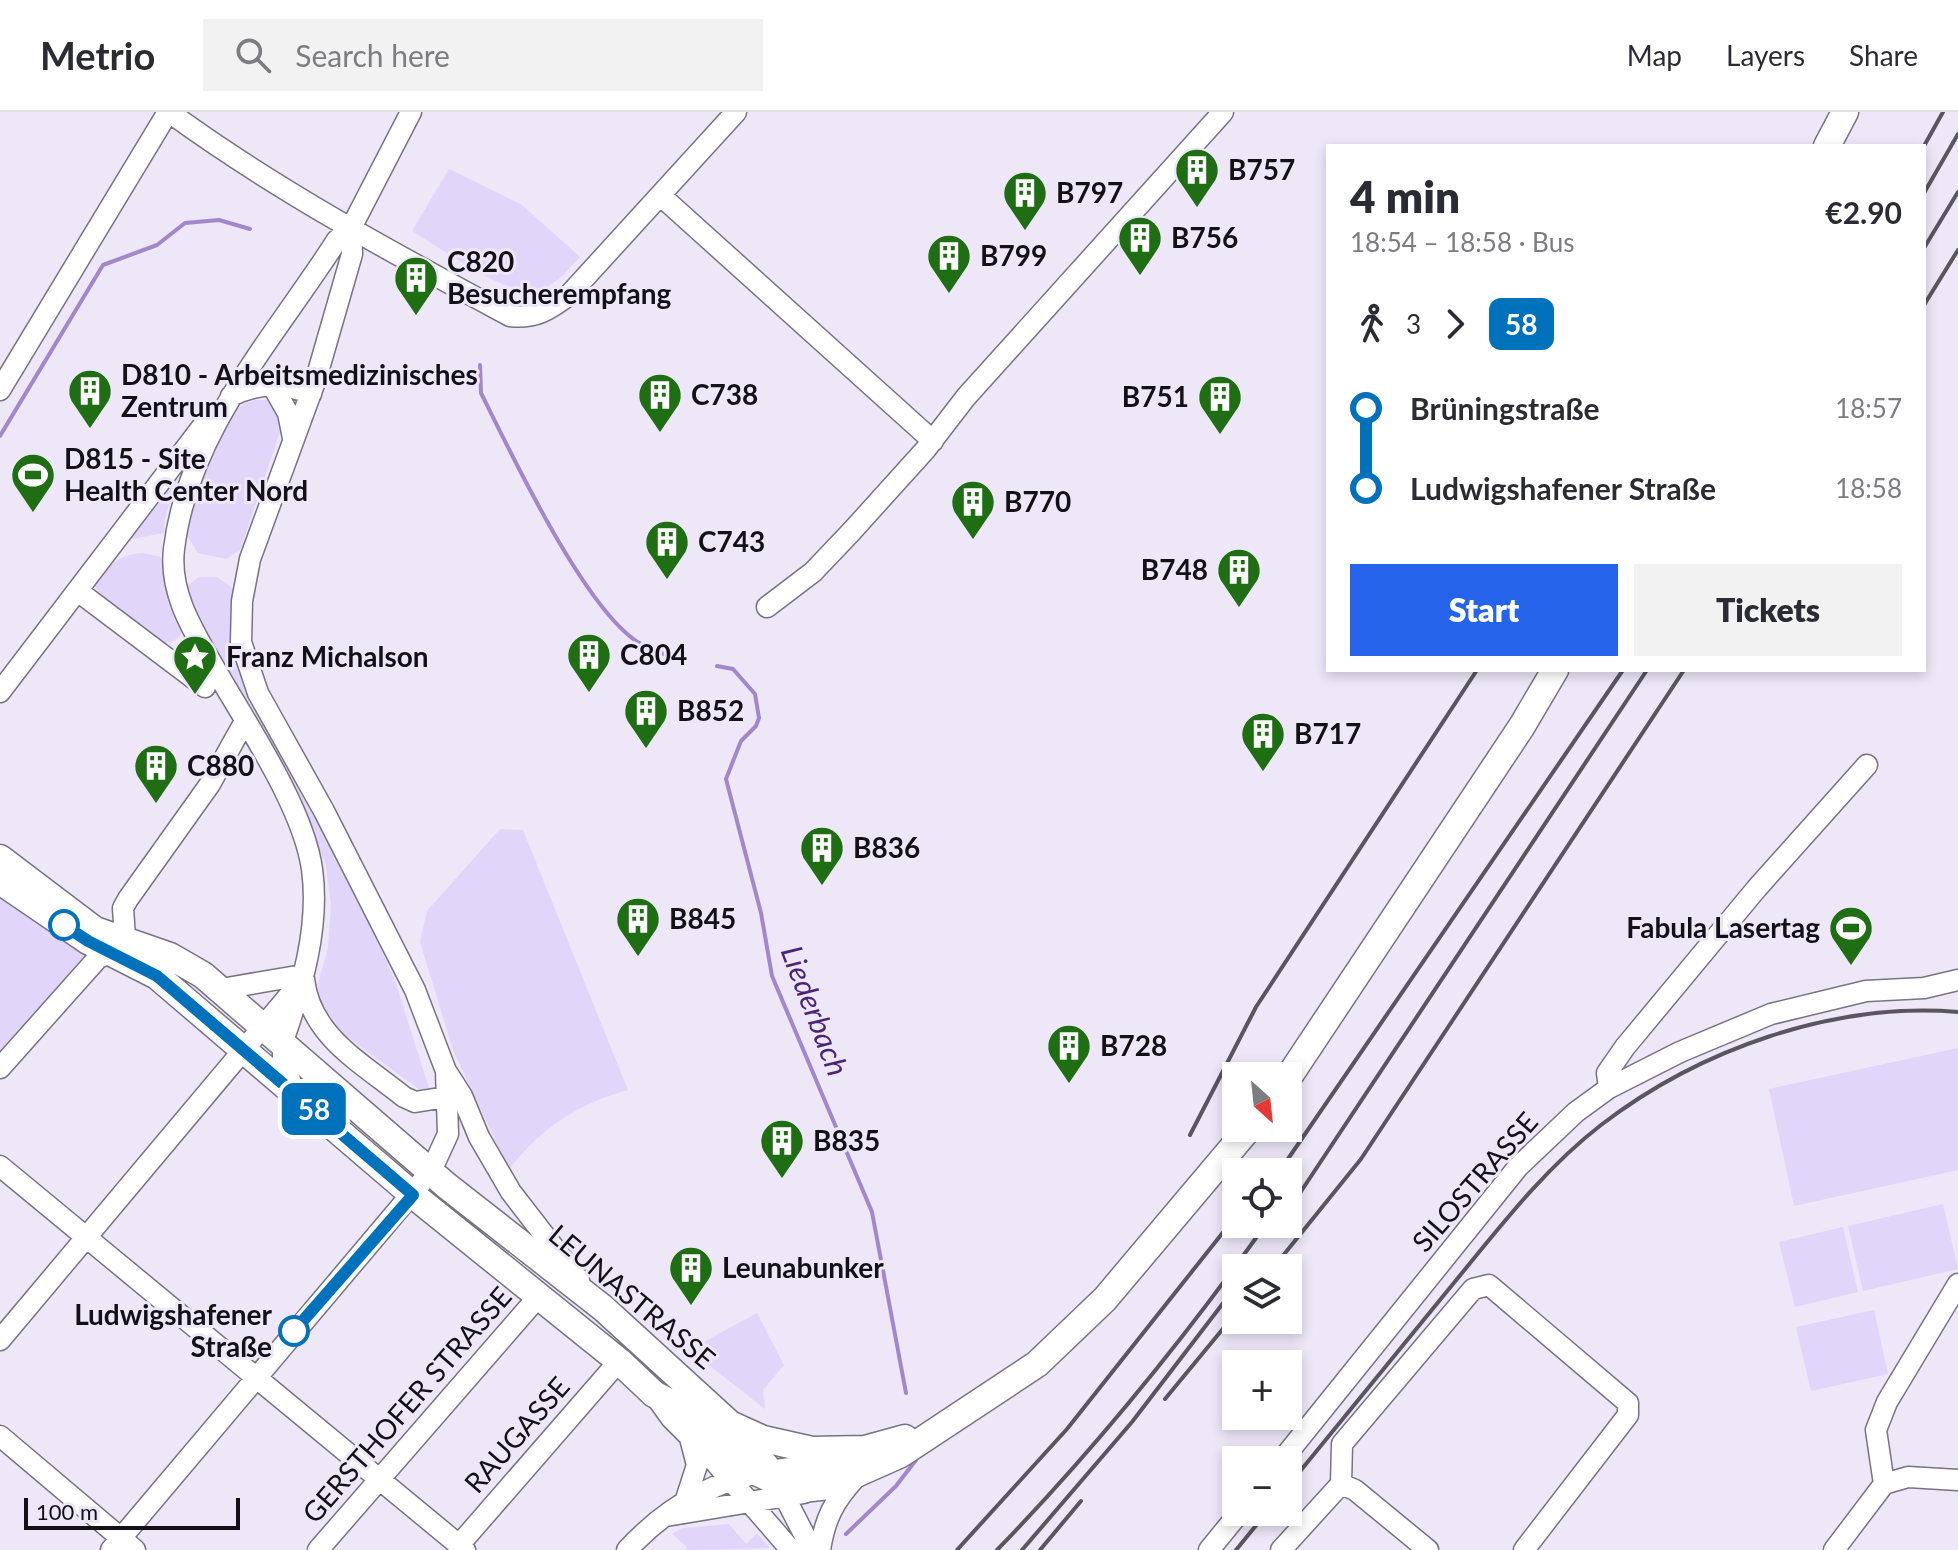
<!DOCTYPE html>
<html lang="en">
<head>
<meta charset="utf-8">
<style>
	body { margin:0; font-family:Lato,sans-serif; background:#f2f2f3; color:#2b2b33; height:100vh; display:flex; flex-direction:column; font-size:30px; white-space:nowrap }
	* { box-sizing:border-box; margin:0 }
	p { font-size:26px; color:#7c7c81 }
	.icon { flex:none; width:44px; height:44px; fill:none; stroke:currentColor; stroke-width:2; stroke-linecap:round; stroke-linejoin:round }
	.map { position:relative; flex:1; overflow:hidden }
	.sheet { position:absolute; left:1326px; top:32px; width:600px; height:528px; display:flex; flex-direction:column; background:#fff; border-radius:0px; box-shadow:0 4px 12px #0003 }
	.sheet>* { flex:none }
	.badge { padding:0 16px; border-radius:12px; font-size:28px; line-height:52px }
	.needle { width:52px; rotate:153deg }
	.buttons { position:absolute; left:1222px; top:950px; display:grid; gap:16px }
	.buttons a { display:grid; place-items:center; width:80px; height:80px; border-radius:0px; background:#fff; box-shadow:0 4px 12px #0003; font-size:40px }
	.scale { position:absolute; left:24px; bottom:20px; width:216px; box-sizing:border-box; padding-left:8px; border:4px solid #131116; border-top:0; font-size:22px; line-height:28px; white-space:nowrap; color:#131116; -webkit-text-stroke:6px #ede7f8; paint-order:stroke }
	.map>.badge { position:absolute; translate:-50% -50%; box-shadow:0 0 0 4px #fff }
	.legs { display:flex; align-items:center; gap:12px; height:88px; padding:0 24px; font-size:26px }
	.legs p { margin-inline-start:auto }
	.head { display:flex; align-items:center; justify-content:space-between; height:136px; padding:0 24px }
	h1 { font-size:44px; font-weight:800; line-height:60px }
	.cta { display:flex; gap:16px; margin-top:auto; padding:16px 24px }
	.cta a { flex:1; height:92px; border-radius:0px; background:#2563eb; color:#fff; font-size:32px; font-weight:800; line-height:92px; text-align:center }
	.cta a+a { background:#f2f2f3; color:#2b2b33 }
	ul { padding:0 24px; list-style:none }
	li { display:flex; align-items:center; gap:28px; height:80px; font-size:30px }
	li i { display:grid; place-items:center; width:12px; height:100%; margin:0 10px; background:currentColor }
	li i::after { content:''; width:20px; height:20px; margin:-10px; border:6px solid; border-radius:50%; background:#fff }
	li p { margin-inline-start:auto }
	li:first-child i { background:linear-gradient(#0000 50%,currentColor 0) }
	li:last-child i { background:linear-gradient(currentColor 50%,#0000 0) }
	header { display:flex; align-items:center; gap:48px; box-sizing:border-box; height:112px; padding:0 40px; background:#fff; border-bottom:2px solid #e1e1e2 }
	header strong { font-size:38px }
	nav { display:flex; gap:44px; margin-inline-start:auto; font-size:28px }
	.search { width:560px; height:72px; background:#f2f2f3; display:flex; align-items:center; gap:20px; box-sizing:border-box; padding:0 28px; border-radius:0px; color:#7c7c81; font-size:30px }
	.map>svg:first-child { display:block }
	.green { fill:#e2d5fa }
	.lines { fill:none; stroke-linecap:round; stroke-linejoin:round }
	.stream { stroke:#a287cb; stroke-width:4 }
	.minor-casing { stroke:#787381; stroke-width:23 }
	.major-casing { stroke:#787381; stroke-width:29 }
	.minor { stroke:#fff; stroke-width:20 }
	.major { stroke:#fff; stroke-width:26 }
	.rail { stroke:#59565f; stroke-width:4 }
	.line-1-casing { stroke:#fff; stroke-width:18 }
	.line-1 { stroke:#0072bc; stroke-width:12 }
	.stop-1-dot { fill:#fff; stroke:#0072bc; stroke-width:4 }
	.labels { text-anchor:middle; stroke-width:6; stroke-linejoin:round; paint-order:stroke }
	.poi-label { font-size:28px; font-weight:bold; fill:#131116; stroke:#ede7f8; text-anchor:start }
	.street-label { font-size:28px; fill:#131116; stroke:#ede7f8 }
	.stop-label { font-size:28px; font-weight:bold; fill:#131116; stroke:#ede7f8; text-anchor:end }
	.water-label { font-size:30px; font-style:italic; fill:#4a2475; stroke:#ede7f8 }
</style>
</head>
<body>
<header>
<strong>Metrio</strong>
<div class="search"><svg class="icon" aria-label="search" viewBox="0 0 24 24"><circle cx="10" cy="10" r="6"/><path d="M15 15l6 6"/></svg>Search here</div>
<nav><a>Map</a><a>Layers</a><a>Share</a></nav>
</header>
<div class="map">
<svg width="1958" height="1438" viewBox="0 0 1958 1438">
	<rect width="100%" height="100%" fill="#ede7f8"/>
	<path class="green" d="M449,57L522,93L580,145C569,156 558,171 542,177C508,188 442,136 412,119Z
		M256,288H267L277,296L282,314L240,438L226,447L198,441L188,425L193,387L228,304L244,292Z
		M181,355L165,406L164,421L126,428Z
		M143,441L161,445L182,521C177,528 168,533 159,531C144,527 97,485 93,470C107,453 122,442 143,441Z
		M199,465H217L235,478L231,523L244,574L344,753L395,869L429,976L420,978L328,911L318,894L317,875L328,836L331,793L326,754L309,711L197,509L186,475Z
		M500,717L523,718L628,978C579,991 539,1017 509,1058L453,938L420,830L427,799Z
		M0,785L86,843L0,942Z
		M1958,936V1058L1794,1094L1769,977Z
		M1943,1092L1958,1157L1863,1179L1848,1114Z
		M1843,1115L1858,1180L1795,1195L1779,1130Z
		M1874,1198L1888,1262L1811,1279L1796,1215Z
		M757,1201L784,1253L763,1278L765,1297L705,1250L683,1241Z
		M729,1412L746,1432L757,1421L770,1436L685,1438L687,1435L672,1422L682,1416Z"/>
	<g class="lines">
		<path class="stream" d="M480,253L481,281C511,341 586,501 641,532C651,538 664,542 675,546
			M0,324L103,153L157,133L185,111L219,108L250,117
			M717,554L733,557L755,582L759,606L756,614L741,629L726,667L761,801L772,864L872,1100L906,1281
			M846,1422L896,1374L916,1348"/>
		<g class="minor-casing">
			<path id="minor" d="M169,0C276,78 393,141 510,204C535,207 549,198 569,183L736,0
				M661,84L933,329
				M351,116L352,142L316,267L250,447L242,489L241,530L258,581L324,699L415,878L446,959L462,984L479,1025L511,1080L579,1168
				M272,273L288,301L293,326
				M0,278L168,0
				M231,284C258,271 282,270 311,282
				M79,480L205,575
				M767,495L813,460L852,419L926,337L966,285L1223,0
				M0,580L208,307
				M125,826L123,796L128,787L210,672L245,609
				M304,867C310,924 362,951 404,985L415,990L446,985
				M221,877L303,863
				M0,956L98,846L111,841
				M1609,976L1607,961L1625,935L1757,776L1867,653
				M293,978L283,945V929C302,875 320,815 312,757C303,693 243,607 211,550C191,515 169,479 174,437C188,319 275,225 337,128L351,116L411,0
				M0,1054L465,1438
				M0,1228L293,879
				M656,1285L671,1306L714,1349L791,1438
				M739,1320L768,1352L812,1438
				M0,1324L135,1438
				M1282,1348L1518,1055L1576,1000L1609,976L1680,940L1771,902L1866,879L1924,876L1958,868
				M1341,1372L1342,1332L1473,1177L1489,1173L1628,1291V1303L1524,1438
				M1341,1372L1355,1378L1428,1438
				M1884,1372L1908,1365L1958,1368
				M686,1387L697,1353L690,1326
				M666,1404L804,1381
				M459,1433L619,1249
				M111,1438L431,1059L448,1022L446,959
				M318,1438L538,1185
				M627,1438C666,1396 713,1368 770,1359C810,1352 832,1357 873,1342
				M820,1438C825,1406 834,1389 856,1365
				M1209,1438L1240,1400
				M1281,1438L1341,1372
				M1834,1438L1884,1372L1876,1318L1887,1290L1958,1172"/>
		</g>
		<g class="major-casing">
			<path id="major" d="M1827,34L1845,0
				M0,746L95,818L170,844L203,863L447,1074L603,1196L730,1312L763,1327L812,1338L865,1337L905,1326
				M0,769L88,829L157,864L413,1083L619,1249L654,1282L682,1297L758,1361L794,1378L829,1374L901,1342L1037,1252L1105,1187L1249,1016
				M1288,966L1522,614L1555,558"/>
		</g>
		<use href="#minor" class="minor"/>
		<use href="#major" class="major"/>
		<path class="rail" d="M1924,34L1943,0
			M1924,81L1958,22
			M1924,136L1958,80
			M1924,193L1958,138
			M1190,1023L1256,895L1477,558
			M1279,1060L1623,558
			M1288,1099L1647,558
			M1273,1156L1361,1047L1684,558
			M1165,1287L1236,1201
			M1288,1374C1343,1307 1398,1239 1453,1172C1499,1116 1544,1057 1601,1013C1700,937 1833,890 1958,900
			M957,1438L1067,1317L1236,1104
			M997,1438C1095,1337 1184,1227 1266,1112
			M1022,1438L1132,1310L1227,1186
			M1040,1438L1081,1389
			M1236,1438L1267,1400"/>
	</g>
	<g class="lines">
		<g class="line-1-casing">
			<path id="line-1" d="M64,813L88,829L157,864L413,1083L294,1219"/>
		</g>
		<use href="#line-1" class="line-1"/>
	</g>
	<defs>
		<g id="building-pin" transform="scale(2.3)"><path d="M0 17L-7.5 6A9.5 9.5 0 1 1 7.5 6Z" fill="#1f6e14" stroke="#ede7f8"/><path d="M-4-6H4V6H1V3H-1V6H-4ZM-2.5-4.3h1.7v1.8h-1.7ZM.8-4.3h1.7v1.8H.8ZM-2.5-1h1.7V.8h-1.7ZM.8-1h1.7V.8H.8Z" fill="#fff"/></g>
		<g id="stadium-pin" transform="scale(2.3)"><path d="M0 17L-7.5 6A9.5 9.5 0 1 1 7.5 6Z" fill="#1f6e14" stroke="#ede7f8"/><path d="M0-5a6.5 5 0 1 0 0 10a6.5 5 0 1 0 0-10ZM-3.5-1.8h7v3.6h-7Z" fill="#fff"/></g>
		<g id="sight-pin" transform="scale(2.3)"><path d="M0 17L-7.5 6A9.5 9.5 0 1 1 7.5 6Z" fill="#1f6e14" stroke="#ede7f8"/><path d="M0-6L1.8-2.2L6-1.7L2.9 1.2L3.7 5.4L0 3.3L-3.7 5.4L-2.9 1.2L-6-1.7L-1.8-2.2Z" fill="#fff"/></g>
	</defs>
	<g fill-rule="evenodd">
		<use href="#building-pin" x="1197" y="58"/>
		<use href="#building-pin" x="1025" y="81"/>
		<use href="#building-pin" x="1140" y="126"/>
		<use href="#building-pin" x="949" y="144"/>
		<use href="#building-pin" x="416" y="166"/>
		<use href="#building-pin" x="90" y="279"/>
		<use href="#building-pin" x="660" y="283"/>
		<use href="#building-pin" x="1220" y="285"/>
		<use href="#stadium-pin" x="33" y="363"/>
		<use href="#building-pin" x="973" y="390"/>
		<use href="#building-pin" x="667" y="430"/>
		<use href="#building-pin" x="1239" y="458"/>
		<use href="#building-pin" x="589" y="543"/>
		<use href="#sight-pin" x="195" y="545"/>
		<use href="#building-pin" x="646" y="599"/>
		<use href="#building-pin" x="1263" y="622"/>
		<use href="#building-pin" x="156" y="654"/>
		<use href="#building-pin" x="822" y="736"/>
		<use href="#building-pin" x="638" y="807"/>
		<use href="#stadium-pin" x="1851" y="816"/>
		<use href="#building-pin" x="1069" y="934"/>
		<use href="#building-pin" x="782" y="1029"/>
		<use href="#building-pin" x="691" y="1156"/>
	</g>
	<g class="stop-1-dot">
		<circle cx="64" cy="813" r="14"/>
		<circle cx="294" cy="1219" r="14"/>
	</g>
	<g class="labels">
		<g class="poi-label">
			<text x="1228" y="68">B757</text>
			<text x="1056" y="91">B797</text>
			<text x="1171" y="136">B756</text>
			<text x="980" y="154">B799</text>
			<text x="447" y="160">C820<tspan x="447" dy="32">Besucherempfang</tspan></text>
			<text x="121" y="273">D810 - Arbeitsmedizinisches<tspan x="121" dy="32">Zentrum</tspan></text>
			<text x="691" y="293">C738</text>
			<text x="1189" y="295" text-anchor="end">B751</text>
			<text x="64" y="357">D815 - Site<tspan x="64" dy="32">Health Center Nord</tspan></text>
			<text x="1004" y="400">B770</text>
			<text x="698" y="440">C743</text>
			<text x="1208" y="468" text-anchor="end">B748</text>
			<text x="620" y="553">C804</text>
			<text x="226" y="555">Franz Michalson</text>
			<text x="677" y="609">B852</text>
			<text x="1294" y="632">B717</text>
			<text x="187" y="664">C880</text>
			<text x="853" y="746">B836</text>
			<text x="669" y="817">B845</text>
			<text x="1820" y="826" text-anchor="end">Fabula Lasertag</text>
			<text x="1100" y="944">B728</text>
			<text x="813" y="1039">B835</text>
			<text x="722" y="1166">Leunabunker</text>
		</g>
		<g class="street-label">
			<text transform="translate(1475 1070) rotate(-49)" y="10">SILOSTRASSE</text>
			<text transform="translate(632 1185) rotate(40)" y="10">LEUNASTRASSE</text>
			<text transform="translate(407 1293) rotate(-49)" y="10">GERSTHOFER STRASSE</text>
			<text transform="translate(517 1323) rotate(-49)" y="10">RAUGASSE</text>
		</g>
		<g class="stop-label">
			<text x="272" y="1213">Ludwigshafener<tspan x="272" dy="32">Straße</tspan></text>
		</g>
		<g class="water-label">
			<text transform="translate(814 899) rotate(69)" y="10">Liederbach</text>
		</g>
	</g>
</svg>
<div class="buttons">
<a><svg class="needle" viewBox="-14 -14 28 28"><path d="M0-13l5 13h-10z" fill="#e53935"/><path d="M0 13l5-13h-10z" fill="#7c7c81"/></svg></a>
<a><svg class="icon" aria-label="locate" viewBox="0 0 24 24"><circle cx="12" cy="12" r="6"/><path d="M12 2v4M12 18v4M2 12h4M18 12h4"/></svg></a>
<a><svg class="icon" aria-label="layers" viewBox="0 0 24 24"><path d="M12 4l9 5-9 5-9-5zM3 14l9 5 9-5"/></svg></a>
<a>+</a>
<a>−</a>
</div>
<div class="scale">100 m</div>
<b class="badge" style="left:314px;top:997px;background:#0072bc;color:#fff">58</b>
<section class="sheet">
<div class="head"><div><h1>4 min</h1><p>18:54 – 18:58 · Bus</p></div><b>€2.90</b></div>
<div class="legs"><svg class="icon" aria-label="walk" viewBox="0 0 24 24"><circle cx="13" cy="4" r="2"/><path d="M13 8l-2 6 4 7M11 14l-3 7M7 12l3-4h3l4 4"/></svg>3<svg class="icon" aria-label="forward" viewBox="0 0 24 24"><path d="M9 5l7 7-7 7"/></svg><b class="badge" style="background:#0072bc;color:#fff">58</b></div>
<ul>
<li><i style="color:#0072bc"></i><b>Brüningstraße</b><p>18:57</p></li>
<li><i style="color:#0072bc"></i><b>Ludwigshafener Straße</b><p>18:58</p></li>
</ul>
<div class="cta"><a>Start</a><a>Tickets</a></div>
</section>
</div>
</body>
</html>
